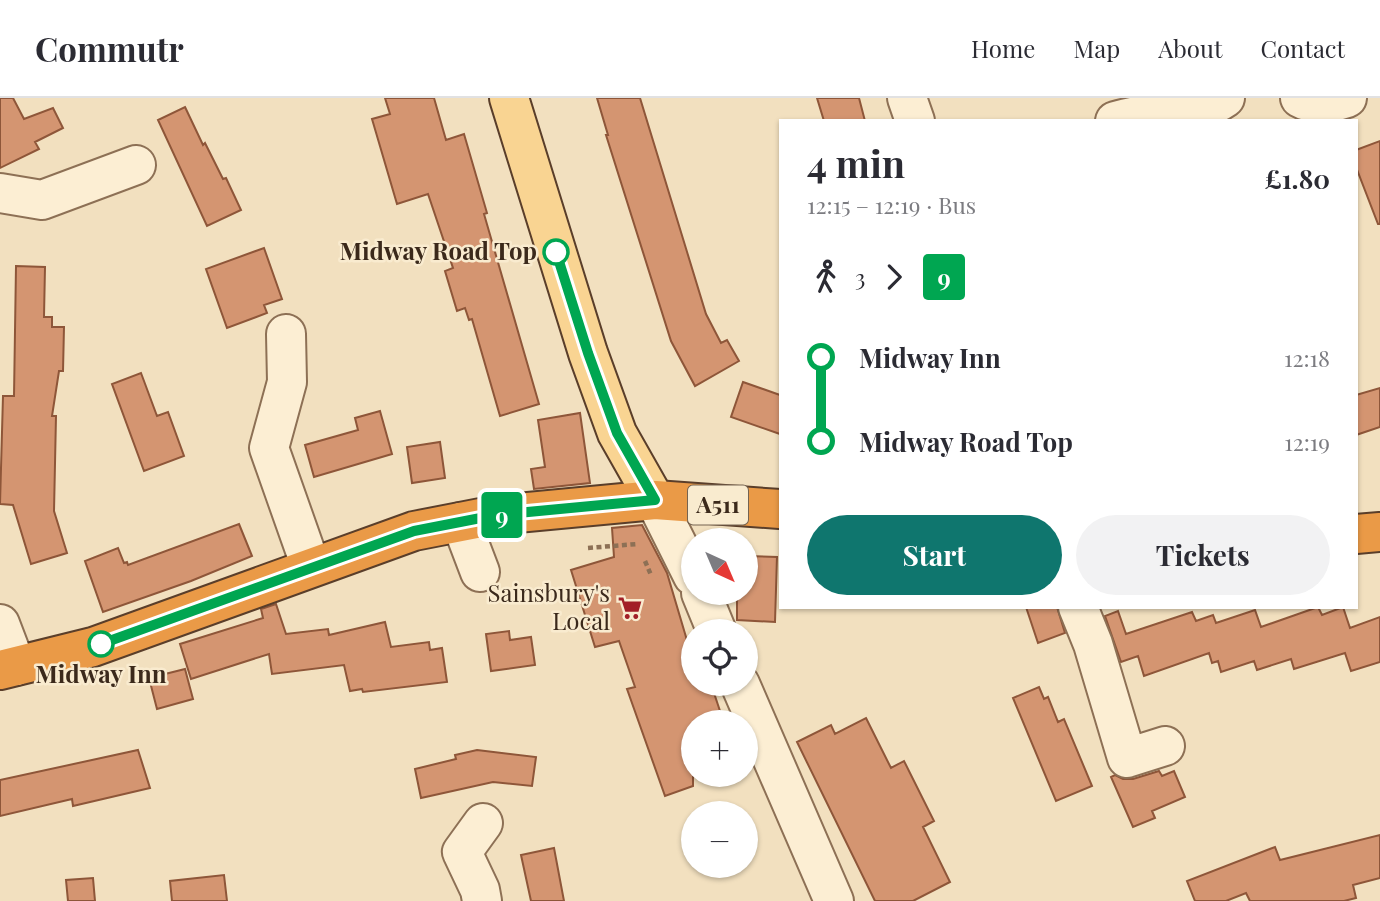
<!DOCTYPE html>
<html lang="en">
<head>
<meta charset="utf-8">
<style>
	body { margin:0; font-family:"Playfair Display",serif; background:#f2f2f3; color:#2b2b33; height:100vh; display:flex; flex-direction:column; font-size:26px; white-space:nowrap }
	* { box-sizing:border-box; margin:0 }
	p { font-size:23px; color:#7c7c81 }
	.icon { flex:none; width:38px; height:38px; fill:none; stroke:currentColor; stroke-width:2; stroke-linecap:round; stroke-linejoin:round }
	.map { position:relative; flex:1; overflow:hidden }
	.details { position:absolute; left:779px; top:21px; width:579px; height:490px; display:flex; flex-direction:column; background:#fff; border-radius:0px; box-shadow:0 2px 5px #0004 }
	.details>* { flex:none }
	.badge { padding:0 14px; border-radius:5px; font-size:24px; line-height:46px }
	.needle { width:46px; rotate:136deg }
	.controls { position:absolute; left:681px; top:430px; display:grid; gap:14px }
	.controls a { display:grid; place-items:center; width:77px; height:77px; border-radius:50%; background:#fff; box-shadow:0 2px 5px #0004; font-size:35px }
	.map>.badge { position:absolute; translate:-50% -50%; box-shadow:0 0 0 4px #fff }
	.legs { display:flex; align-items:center; gap:10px; height:77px; padding:0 28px; font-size:23px }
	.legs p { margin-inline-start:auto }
	.summary { display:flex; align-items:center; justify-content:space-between; height:119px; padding:0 28px }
	h1 { font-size:38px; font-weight:700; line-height:52px }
	.cta { display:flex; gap:14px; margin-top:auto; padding:14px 28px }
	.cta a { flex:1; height:80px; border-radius:42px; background:#0f766e; color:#fff; font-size:28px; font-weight:700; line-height:80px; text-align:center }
	.cta a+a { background:#f2f2f3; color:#2b2b33 }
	ul { padding:0 28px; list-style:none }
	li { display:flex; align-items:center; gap:24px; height:84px; font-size:26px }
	li i { display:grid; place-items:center; width:10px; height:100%; margin:0 9px; background:currentColor }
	li i::after { content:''; width:18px; height:18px; margin:-9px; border:5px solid; border-radius:50%; background:#fff }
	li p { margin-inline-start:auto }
	li:first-child i { background:linear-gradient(#0000 50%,currentColor 0) }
	li:last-child i { background:linear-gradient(currentColor 50%,#0000 0) }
	header { display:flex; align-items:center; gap:42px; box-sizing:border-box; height:98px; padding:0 35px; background:#fff; border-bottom:2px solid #e1e1e2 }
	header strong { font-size:33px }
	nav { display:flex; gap:38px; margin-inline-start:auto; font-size:24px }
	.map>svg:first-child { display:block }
	.building { fill:#d49571; stroke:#8e5639; stroke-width:2 }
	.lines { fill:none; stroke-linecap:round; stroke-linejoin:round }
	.minor-casing { stroke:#8d7055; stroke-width:42 }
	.major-casing { stroke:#5a3e2a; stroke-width:42 }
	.highway-casing { stroke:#5a3e2a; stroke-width:42 }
	.path { stroke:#8d7055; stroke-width:4.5; stroke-dasharray:5 3.5; stroke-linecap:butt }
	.minor { stroke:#fceed3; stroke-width:38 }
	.major { stroke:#f9d492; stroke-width:38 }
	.highway { stroke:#ea9a47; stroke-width:38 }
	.line-1-casing { stroke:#fff; stroke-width:16 }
	.line-1 { stroke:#00a651; stroke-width:10 }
	.stop-1-dot { fill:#fff; stroke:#00a651; stroke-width:3.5 }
	.labels { text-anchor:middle; stroke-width:5; stroke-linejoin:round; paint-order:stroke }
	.shield { fill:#f9ebcf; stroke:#746351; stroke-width:2 }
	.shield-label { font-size:23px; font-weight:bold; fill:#3b291b }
	.stop-label { font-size:24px; font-weight:bold; fill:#3b291b; stroke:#f9ebcf; text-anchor:end }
	.poi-label { font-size:24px; fill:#3b291b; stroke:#f9ebcf; text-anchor:end }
</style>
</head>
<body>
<header>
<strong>Commutr</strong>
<nav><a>Home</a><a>Map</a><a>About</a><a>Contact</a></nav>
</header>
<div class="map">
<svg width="1380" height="803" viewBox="0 0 1380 803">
	<rect width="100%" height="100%" fill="#f2e0bf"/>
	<path class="building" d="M0,0H13L24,21L53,10L63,30L35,44L39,51L0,70Z
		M385,0H434L446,42L464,36L487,115L484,116L539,306L500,318L472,221L469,222L465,210L457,213L445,173L453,170L428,96L397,106L372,21L390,16Z
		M597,0H640L706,216L721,245L727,242L739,263L695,288L671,243L606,37H608Z
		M817,0H859L865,23H824Z
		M185,9L203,47L205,45L223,81L226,80L241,112L207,128L158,22Z
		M1380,43V126H1378L1356,69V52Z
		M264,150L282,201L264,207L267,215L227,230L206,171Z
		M16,168L45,169L44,219H52V229H64L63,273H59L52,318H56L54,413L67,455L31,466L13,407L0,406L3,298H14Z
		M141,275L157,318L168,314L184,358L144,373L112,286Z
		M743,284L780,297V336L731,319Z
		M1380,290V329L1356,337V297Z
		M380,313L392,356L314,379L305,347L358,332L355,320Z
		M580,315L590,385L534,391L531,371L545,369L538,322Z
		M440,344L445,380L412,385L407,349Z
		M239,426L252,458L191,483L103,514L85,463L118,450L124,465L127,464L128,467Z
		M642,427L667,475L689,549L693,548V586H711L724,625H693V688L665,698L627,591L635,589L619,543L595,549L571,472L614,459L612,430Z
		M746,458L777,459L775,524L737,522V495H746Z
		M276,506L286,536L328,531L329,537L385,524L391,549L429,544L430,552L442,550L447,584L363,594L362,591L350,593L344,567L272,576L269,556L191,581L180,546L263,520L261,511Z
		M1026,509H1057L1065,535L1038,545Z
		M1318,509L1322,517L1343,509L1350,530L1380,519V564L1351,573L1345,555L1294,571L1291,561L1257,572L1254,563L1221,574L1218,563L1212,565L1209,555L1144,578L1138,558L1121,564L1105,518L1118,513L1126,536L1192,514L1196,523L1213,517L1216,525L1255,512L1261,529Z
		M509,533L510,542L531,539L535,567L491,573L486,536Z
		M185,571L193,601L157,611L149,580Z
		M1039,589L1044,601L1048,599L1058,624L1064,621L1092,688L1056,703L1013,600Z
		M866,620L891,670L904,663L934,723L923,729L950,784L913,803H875L797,644L831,627L835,636Z
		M138,652L150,690L73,708L72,701L0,718V682Z
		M477,652L536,659L532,688L493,684L421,700L415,671L456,661L455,657Z
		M1159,673L1162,678L1174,673L1185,699L1152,713L1155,720L1133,729L1111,679L1115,677L1123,681H1133Z
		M1380,737V780L1353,787L1356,800L1344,803H1250L1246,795L1226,803H1195L1187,783L1275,749L1280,762Z
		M554,750L564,803H531L521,757Z
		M224,777L227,803H172L170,783Z
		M93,780L95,803H68L66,782Z"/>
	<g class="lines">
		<g class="minor-casing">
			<path id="minor" d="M907,0L915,23
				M1300,0C1314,8 1332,5 1347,0
				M1115,23C1130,19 1145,16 1160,15C1186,12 1202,16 1225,0
				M0,95L42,102L136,67
				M286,236L287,284L269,350L311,469
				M655,402L693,478
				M461,424L480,474
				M701,495L717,534
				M1078,509L1093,546L1127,660L1165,648
				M0,526L16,568
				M740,586L834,803
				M482,803L480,792L462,754L483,725"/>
		</g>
		<g class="major-casing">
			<path id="major" d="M509,0L588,255L617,335L655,402"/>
		</g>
		<g class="highway-casing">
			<path id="highway" d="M1356,436L1380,434
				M0,572L93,549L414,433L496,417L655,402L780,411"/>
		</g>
		<path class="path" d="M588,450L637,446
			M645,463L651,477"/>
		<use href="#minor" class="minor"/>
		<use href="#major" class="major"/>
		<use href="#highway" class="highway"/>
	</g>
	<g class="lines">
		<g class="line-1-casing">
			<path id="line-1" d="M101,546L414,433L496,417L655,402L617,335L588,255L556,154"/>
		</g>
		<use href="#line-1" class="line-1"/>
	</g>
	<defs>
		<g id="supermarket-bare" transform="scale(1.89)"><path d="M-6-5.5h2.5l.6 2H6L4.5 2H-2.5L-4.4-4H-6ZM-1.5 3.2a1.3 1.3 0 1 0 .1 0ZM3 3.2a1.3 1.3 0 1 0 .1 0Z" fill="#a21f27" stroke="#f9ebcf" stroke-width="2.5" paint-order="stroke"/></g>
	</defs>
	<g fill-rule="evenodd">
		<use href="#supermarket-bare" x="630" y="510"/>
	</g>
	<g class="stop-1-dot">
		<circle cx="556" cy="154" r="12"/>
		<circle cx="101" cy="546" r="12"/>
	</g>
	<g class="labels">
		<rect class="shield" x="688" y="387.5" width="60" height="39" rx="5"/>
		<g class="shield-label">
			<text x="718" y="415">A511</text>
		</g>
		<g class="stop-label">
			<text x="537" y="162">Midway Road Top</text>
			<text x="101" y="585" text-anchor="middle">Midway Inn</text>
		</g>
		<g class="poi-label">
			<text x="610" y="504">Sainsbury's<tspan x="610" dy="28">Local</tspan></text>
		</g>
	</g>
</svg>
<div class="controls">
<a><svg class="needle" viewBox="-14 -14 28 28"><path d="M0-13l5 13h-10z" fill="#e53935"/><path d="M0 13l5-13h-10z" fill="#7c7c81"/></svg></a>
<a><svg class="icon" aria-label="locate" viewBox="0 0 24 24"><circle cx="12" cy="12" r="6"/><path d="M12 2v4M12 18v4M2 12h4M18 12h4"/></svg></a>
<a>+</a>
<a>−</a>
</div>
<b class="badge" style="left:502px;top:417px;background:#00a651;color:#fff">9</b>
<section class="details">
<div class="summary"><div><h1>4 min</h1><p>12:15 – 12:19 · Bus</p></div><b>£1.80</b></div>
<div class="legs"><svg class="icon" aria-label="walk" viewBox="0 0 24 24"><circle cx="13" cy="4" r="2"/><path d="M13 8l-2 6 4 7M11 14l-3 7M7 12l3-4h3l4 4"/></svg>3<svg class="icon" aria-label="forward" viewBox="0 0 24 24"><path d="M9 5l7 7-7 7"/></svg><b class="badge" style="background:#00a651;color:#fff">9</b></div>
<ul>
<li><i style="color:#00a651"></i><b>Midway Inn</b><p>12:18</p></li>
<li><i style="color:#00a651"></i><b>Midway Road Top</b><p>12:19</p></li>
</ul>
<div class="cta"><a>Start</a><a>Tickets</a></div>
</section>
</div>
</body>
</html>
